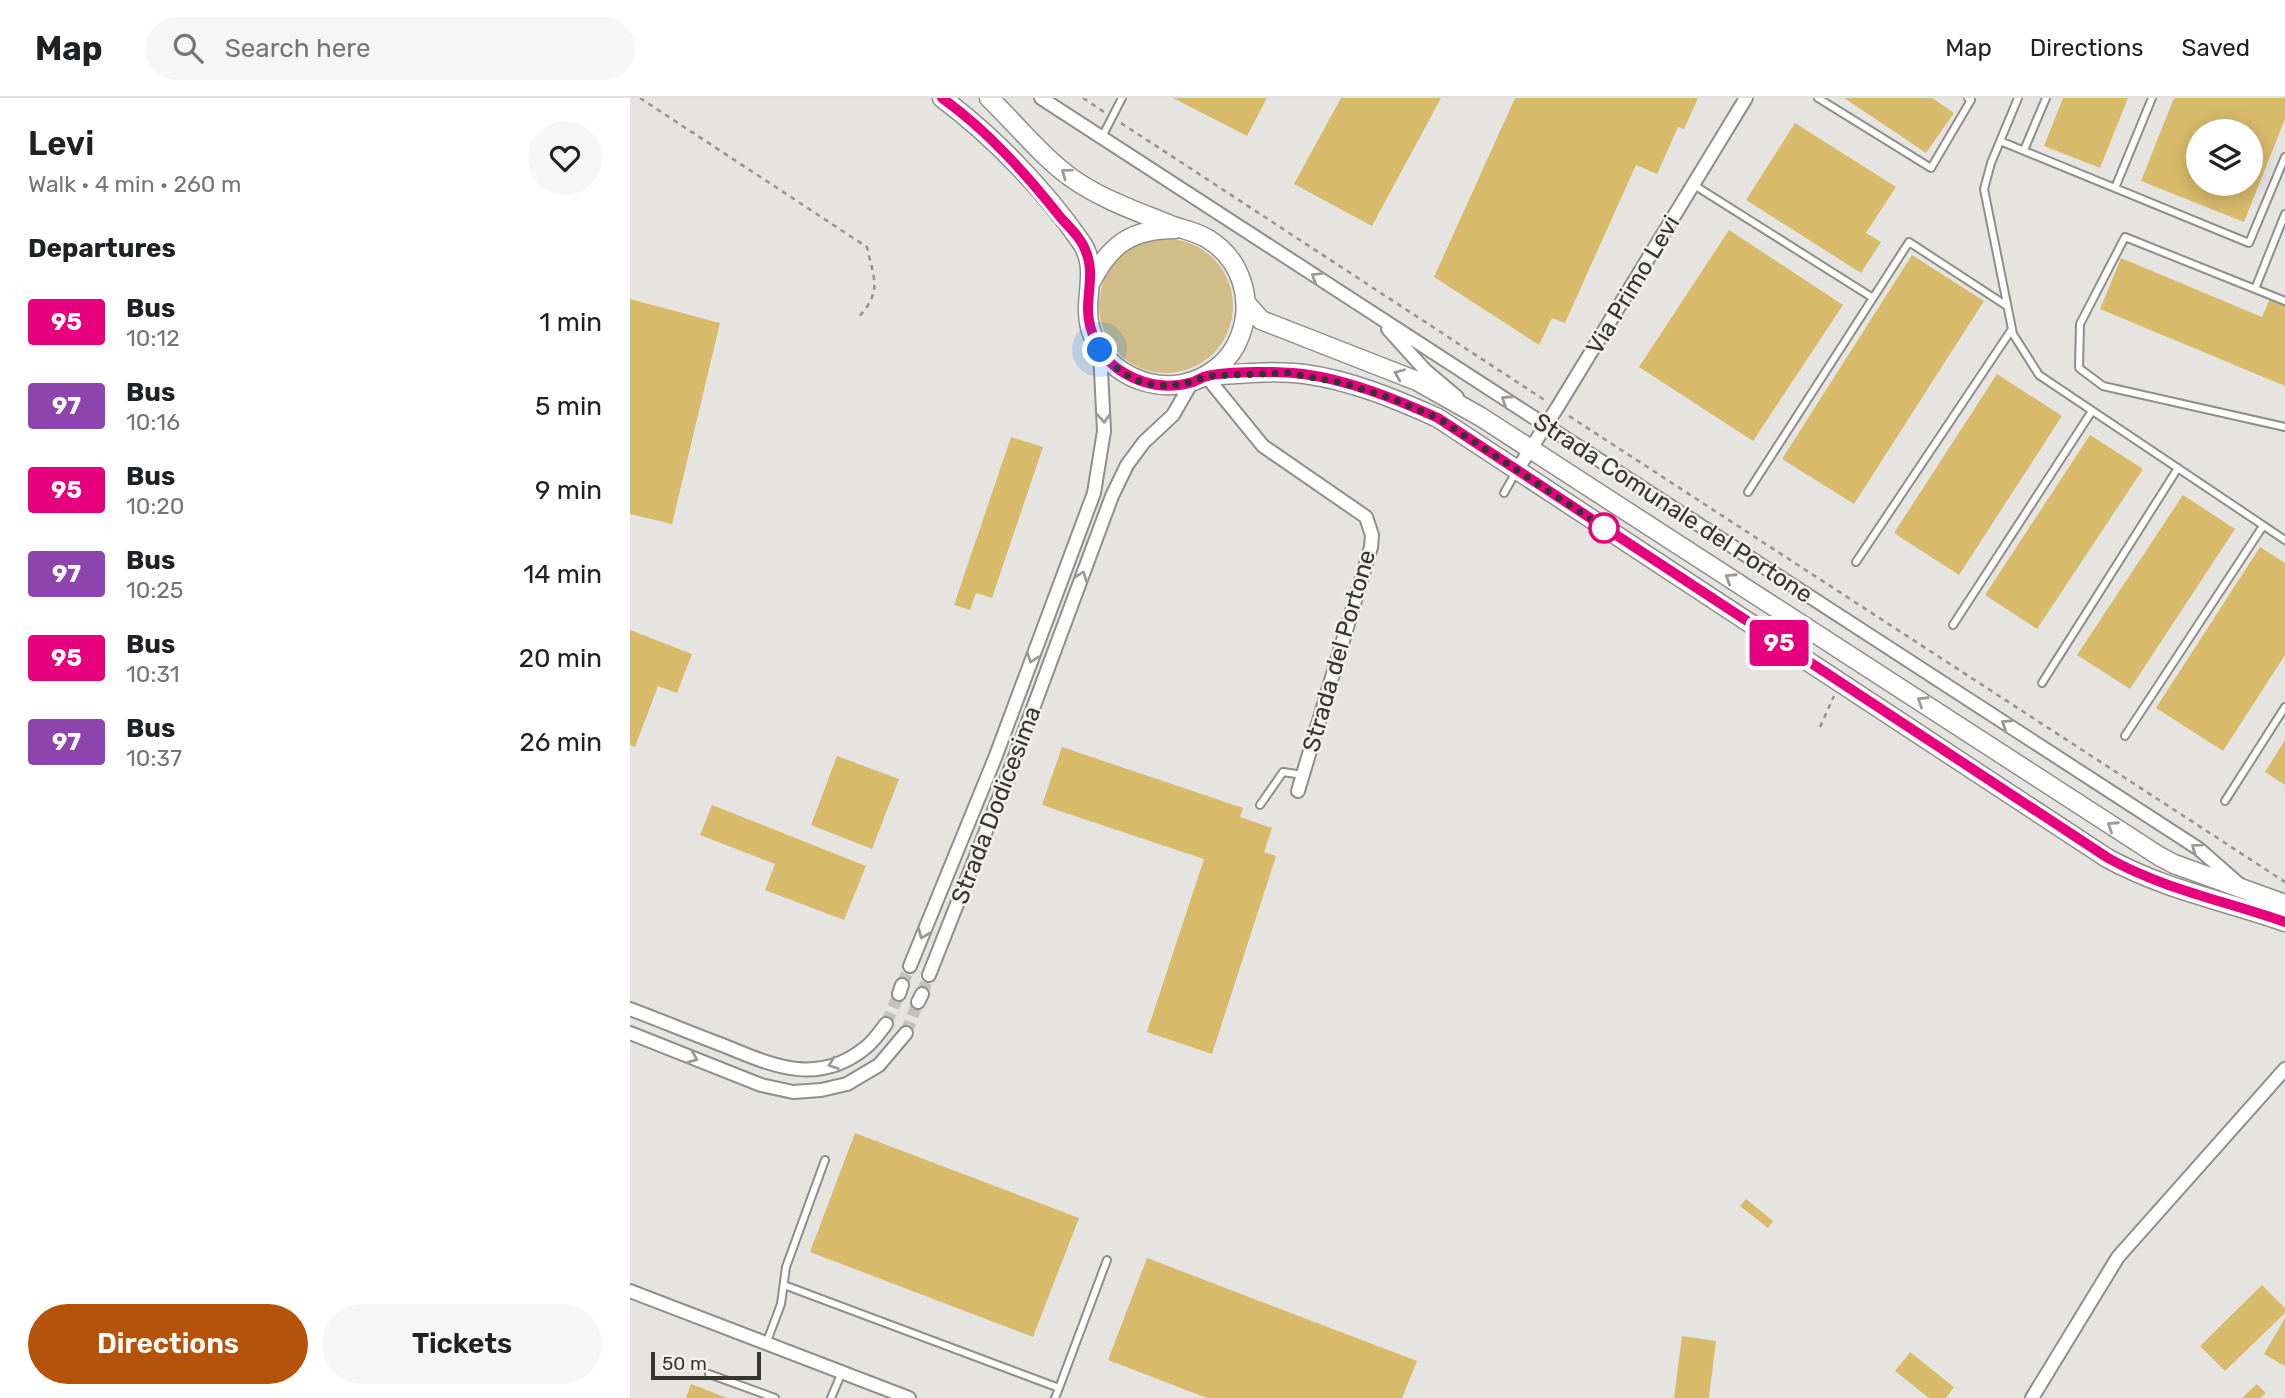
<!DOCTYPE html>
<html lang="en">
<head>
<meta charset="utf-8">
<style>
	body { margin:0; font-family:Rubik,sans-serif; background:#f6f6f6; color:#202124; height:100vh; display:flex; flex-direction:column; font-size:26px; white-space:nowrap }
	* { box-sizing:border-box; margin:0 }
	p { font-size:23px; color:#757577 }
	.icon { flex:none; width:38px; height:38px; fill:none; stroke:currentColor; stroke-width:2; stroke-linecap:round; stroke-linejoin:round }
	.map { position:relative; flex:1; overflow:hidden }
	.drawer { display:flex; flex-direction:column; background:#fff; width:630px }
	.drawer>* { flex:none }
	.badge { padding:0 14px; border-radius:5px; font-size:24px; line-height:46px }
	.controls { position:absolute; left:1556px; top:21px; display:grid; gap:14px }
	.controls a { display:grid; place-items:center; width:77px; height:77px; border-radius:50%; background:#fff; box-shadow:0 4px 18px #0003; font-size:35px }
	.scale { position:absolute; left:21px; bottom:18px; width:110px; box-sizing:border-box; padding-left:7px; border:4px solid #353433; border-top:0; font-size:19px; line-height:24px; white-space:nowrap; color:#353433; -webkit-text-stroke:5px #f3f1ed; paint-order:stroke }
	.you { position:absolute; width:35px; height:35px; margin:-18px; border:5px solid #fff; border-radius:50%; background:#1a73e8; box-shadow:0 0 0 10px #1a73e833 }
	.map>.badge { position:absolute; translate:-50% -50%; box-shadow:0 0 0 4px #fff }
	h2 { padding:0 28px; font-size:26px; line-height:63px }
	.round { display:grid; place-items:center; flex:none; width:74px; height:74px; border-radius:37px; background:#f6f6f6 }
	.overview { display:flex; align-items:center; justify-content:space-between; height:119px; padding:0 28px }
	h1 { font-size:33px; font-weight:600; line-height:52px }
	.primary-button { display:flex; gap:14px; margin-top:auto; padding:14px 28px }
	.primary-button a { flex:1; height:80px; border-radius:42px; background:#b45309; color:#fff; font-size:28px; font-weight:600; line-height:80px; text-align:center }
	.primary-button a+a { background:#f6f6f6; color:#202124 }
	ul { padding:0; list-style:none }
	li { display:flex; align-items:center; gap:21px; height:84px; padding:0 28px }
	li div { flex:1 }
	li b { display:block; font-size:26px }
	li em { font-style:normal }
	li .badge { min-width:77px; font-weight:700; text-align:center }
	header { display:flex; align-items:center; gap:42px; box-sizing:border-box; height:98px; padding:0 35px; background:#fff; border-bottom:2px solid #e0e0e0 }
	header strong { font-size:33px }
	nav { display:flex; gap:38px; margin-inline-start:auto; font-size:24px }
	.search { width:490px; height:63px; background:#f6f6f6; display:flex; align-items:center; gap:18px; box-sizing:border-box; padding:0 24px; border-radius:38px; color:#757577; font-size:26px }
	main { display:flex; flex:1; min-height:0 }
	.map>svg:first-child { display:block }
	.green { fill:#d1bd87 }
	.building { fill:#d8bb6a; fill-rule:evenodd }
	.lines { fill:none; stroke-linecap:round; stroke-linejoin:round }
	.street-tunnel { stroke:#c3c1bd; stroke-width:12; stroke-dasharray:12 6; stroke-linecap:butt }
	.lane-casing { stroke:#8f8e8a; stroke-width:10 }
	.street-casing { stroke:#8f8e8a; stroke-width:16 }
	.secondary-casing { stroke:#8f8e8a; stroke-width:21 }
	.path { stroke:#949390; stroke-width:2.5; stroke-dasharray:5 5; stroke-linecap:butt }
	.lane { stroke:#fff; stroke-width:6 }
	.street { stroke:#fff; stroke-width:12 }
	.secondary { stroke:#fff; stroke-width:18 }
	.oneway { stroke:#9a9a99 }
	.line-casing { stroke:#fff; stroke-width:16 }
	.line { stroke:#e6007e; stroke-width:10 }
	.walk { stroke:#353433; stroke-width:7; stroke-dasharray:0 12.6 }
	.stop-dot { fill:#fff; stroke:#e6007e; stroke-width:3.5 }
	.labels { text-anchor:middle; stroke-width:5; stroke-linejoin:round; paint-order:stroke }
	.street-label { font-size:24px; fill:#353433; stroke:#f3f1ed }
</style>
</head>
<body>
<header>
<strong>Map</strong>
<div class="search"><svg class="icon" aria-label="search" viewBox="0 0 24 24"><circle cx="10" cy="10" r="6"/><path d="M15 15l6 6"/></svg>Search here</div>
<nav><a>Map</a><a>Directions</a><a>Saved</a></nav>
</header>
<main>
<section class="drawer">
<div class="overview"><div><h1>Levi</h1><p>Walk · 4 min · 260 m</p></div><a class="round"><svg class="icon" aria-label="heart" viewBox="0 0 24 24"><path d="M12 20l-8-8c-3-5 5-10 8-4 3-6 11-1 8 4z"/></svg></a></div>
<h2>Departures</h2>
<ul>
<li><span class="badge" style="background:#e6007e;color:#fff">95</span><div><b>Bus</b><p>10:12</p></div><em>1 min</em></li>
<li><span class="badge" style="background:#8e44ad;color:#fff">97</span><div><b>Bus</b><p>10:16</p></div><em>5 min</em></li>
<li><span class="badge" style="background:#e6007e;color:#fff">95</span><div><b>Bus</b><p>10:20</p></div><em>9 min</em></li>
<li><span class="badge" style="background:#8e44ad;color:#fff">97</span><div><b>Bus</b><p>10:25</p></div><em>14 min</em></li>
<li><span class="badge" style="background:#e6007e;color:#fff">95</span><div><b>Bus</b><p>10:31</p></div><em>20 min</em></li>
<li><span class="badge" style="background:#8e44ad;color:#fff">97</span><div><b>Bus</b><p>10:37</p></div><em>26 min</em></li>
</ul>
<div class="primary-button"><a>Directions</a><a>Tickets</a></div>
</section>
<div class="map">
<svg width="1655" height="1300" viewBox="0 0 1655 1300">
	<rect width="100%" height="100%" fill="#e6e4e0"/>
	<path class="green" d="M469 208a67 67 0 1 1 134 0a67 67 0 1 1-134 0Z"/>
	<path class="building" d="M543,0H637L617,38Z
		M711,0H811L742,128L664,86Z
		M885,0H1068L1054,31L1048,29L1027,76L1006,67L935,225L922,220L909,247L804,179Z
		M1214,0H1302L1324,15L1296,55Z
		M1433,0H1498L1470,70L1414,48Z
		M1544,0H1655V21L1614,124L1511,83ZM1568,33H1620V86H1568Z
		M1165,25L1266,89L1236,135L1251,144L1231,175L1116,102Z
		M1099,132L1213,207L1123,343L1009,269Z
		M1282,157L1354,203L1224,406L1152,361Z
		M1491,160L1632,219L1641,198L1655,204V288L1470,211Z
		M0,201L90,225L42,426L0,416Z
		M1367,276L1432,318L1329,477L1264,435Z
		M1460,337L1513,371L1407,531L1355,497Z
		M381,339L413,349L362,500L346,495L340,512L324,507Z
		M1553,397L1605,431L1500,591L1447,557Z
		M1630,449L1655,465V557L1593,653L1526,610Z
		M0,532L62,556L47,595L28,588L5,649L0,647Z
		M1655,642V687L1635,674Z
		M432,649L613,710L610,719L642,730L634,754L646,758L582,956L517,934L574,761L412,707Z
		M207,658L269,681L242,751L181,727Z
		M82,707L236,768L214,822L135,792L145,766L70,737Z
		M225,1035L449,1120L403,1239L180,1154Z
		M1116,1101L1143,1123L1138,1130L1110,1108Z
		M517,1160L787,1263L772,1300H577L478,1262Z
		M1632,1187L1655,1210V1215L1595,1273L1570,1248Z
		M1655,1220V1268L1634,1256Z
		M1052,1238L1086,1243L1079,1300H1044Z
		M1280,1254L1324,1289L1316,1300H1299L1265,1273Z
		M61,1286L97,1300H56Z
		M1627,1286L1636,1295L1630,1300H1612Z"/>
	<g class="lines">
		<path class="street-tunnel" d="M272,887L280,868
			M292,896L299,877
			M256,926L269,896
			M276,935L288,904"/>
		<g class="lane-casing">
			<path id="lane" d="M1188,0L1301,70L1341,2L1338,0
				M1388,0L1361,65L1354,91L1383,236L1409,277L1655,442
				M472,39L492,0
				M1370,43L1619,145L1655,59
				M1394,52L1416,0
				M1064,87L1243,200
				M1485,90L1522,0
				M1655,116L1625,191L1495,139L1450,226L1449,270L1473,288L1655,329
				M1625,191L1655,203
				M1118,394L1279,144L1377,208
				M874,395L886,374
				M1226,464L1382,231
				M1323,527L1462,313
				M1412,585L1548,370
				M1495,638L1633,428
				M1595,703L1655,609
				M630,707L653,674L673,677
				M154,1187L429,1290L477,1162
				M136,1246L151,1206L156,1169L195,1062
				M79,1276L145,1300
				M201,1300L212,1274
				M425,1300L429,1290"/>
		</g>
		<g class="street-casing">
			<path id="street" d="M411,0L1569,751L1610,787
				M758,231L795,272L827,299
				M576,278L633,348L736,419L742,437L741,449L668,693
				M887,372L927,310L1116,0
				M280,868L365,660L464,395L474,333L470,252
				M299,877L382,667L482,398L497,367L514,344L543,317L562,284
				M269,896L272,887
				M288,904L292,896
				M0,911C32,923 63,936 95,948C143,968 188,988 235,950C243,944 250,934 256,926
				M0,935L131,987L163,994L191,992L217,986L249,967L276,935
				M0,1193L279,1300
				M1402,1300L1488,1159L1655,971"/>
		</g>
		<g class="secondary-casing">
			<path id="secondary" d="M312,0C363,38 415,92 451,144C466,165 458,188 458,211C457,261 507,294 552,286C578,281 601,263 610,238C624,202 611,161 578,141C567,134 555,132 543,128C509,114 473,102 443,81C412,59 387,27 359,0
				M461,184C480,146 502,131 545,131
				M616,205L631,222L787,283L851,319L1529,758L1544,766L1655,806
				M576,278C608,276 642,272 674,276C720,282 766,301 808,320L1477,760C1533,791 1595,803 1655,824"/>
		</g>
		<path class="path" d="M10,0L237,149C244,182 253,193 227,221
			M453,0L474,14
			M491,25L916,303
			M939,318L1655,784
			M1190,629L1204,598"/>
		<use href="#lane" class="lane"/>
		<use href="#street" class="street"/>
		<use href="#secondary" class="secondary"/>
	</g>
	<defs><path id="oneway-chevron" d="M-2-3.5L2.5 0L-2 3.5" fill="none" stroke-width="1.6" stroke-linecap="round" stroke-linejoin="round" transform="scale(1.75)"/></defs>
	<g class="oneway">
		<use href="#oneway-chevron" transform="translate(436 75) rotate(-143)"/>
		<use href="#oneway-chevron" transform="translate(686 179) rotate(-148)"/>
		<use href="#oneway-chevron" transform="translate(769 276) rotate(-157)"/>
		<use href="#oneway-chevron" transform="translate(876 302) rotate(-147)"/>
		<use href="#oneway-chevron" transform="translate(474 320) rotate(87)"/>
		<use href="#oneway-chevron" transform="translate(452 478) rotate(-70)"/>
		<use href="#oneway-chevron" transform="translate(1100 480) rotate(-147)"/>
		<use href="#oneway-chevron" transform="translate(402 560) rotate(110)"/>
		<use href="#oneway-chevron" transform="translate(1292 603) rotate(-147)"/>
		<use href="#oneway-chevron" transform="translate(1376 626) rotate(-147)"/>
		<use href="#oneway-chevron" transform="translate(1482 728) rotate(-147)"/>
		<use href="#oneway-chevron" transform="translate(1566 750) rotate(-144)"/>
		<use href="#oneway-chevron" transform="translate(293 836) rotate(112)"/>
		<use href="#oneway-chevron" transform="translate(63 960) rotate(22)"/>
		<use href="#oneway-chevron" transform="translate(203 966) rotate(160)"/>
	</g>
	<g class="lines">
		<g class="line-casing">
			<path id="line" d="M312,0C358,33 396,76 431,120C440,130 452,141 456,154C464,173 458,191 458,211C458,233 470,258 488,271C510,286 536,292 563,284C568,282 572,279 577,278C600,273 650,273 673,276C719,282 766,301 808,320L1478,760C1533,791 1595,803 1655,824"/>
		</g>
		<use href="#line" class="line"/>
		<path class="walk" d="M470,252L485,269L503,281L518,286L538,288L562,284L576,278L658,275L713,285L763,301L808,320L985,437L974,430"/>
	</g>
	<circle class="stop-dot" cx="974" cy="430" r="14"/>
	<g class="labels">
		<g class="street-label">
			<text transform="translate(1003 187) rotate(-59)" y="8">Via Primo Levi</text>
			<text transform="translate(1043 410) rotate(33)" y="8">Strada Comunale del Portone</text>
			<text transform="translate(709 553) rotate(-74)" y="8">Strada del Portone</text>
			<text transform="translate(366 707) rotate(-69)" y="8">Strada Dodicesima</text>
		</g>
	</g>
</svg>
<div class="controls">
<a><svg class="icon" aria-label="layers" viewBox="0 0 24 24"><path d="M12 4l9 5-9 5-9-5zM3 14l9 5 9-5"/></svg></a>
</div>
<div class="scale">50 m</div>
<div class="you" style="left:470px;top:252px"></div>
<b class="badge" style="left:1149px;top:545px;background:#e6007e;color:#fff">95</b>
</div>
</main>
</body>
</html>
